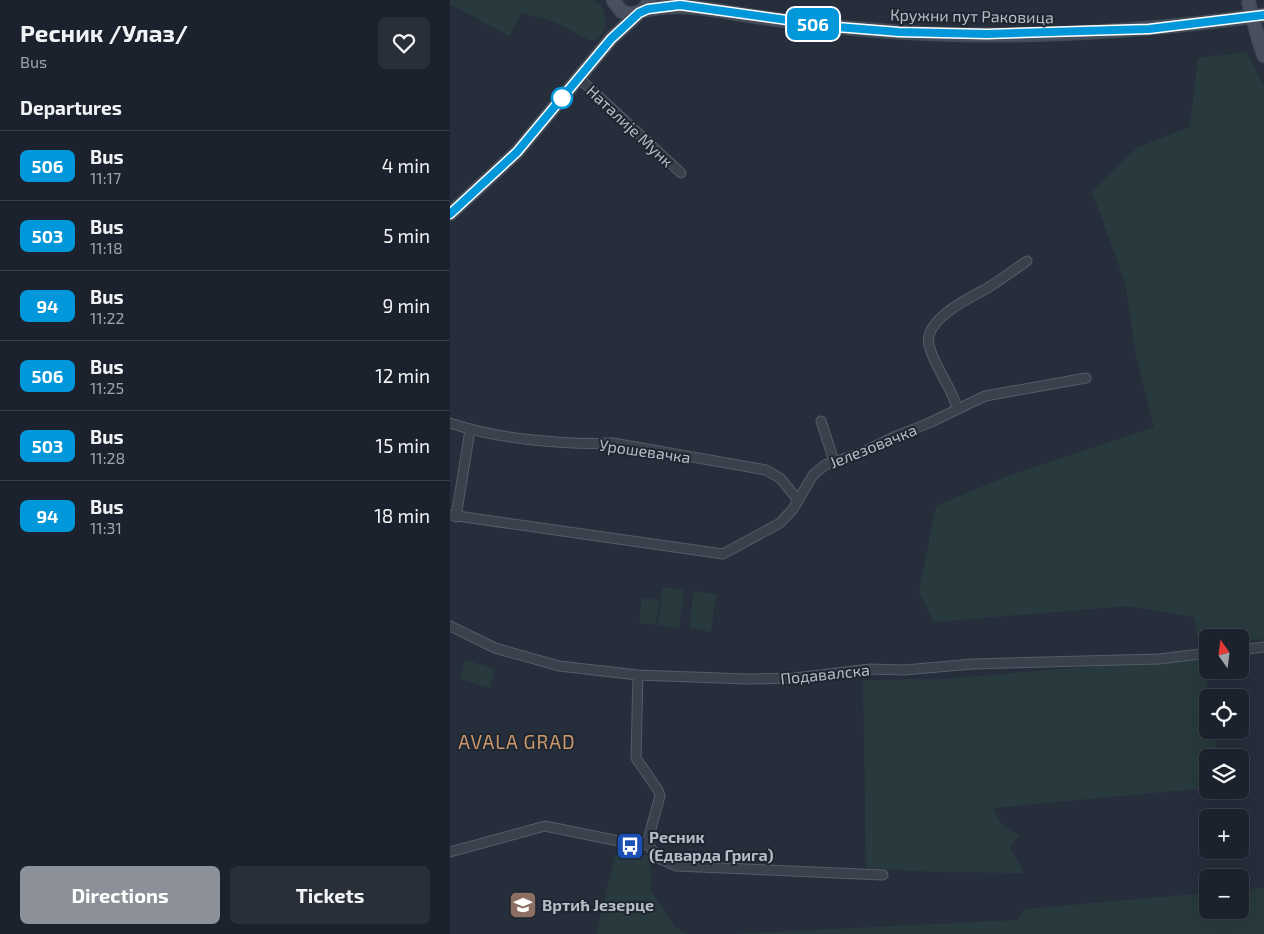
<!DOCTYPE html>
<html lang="en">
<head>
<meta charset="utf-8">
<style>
	body { margin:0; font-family:"Exo 2",sans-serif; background:#292f39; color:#f1f3f6; height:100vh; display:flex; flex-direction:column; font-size:19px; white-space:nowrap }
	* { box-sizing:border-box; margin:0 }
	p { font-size:16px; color:#a0a4aa }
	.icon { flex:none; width:28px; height:28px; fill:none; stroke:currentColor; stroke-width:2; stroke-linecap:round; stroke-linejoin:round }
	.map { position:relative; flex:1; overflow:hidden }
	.sheet { display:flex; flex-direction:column; background:#1c222d; width:450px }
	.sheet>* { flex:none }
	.badge { padding:0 10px; border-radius:8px; font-size:18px; line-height:32px }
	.needle { width:32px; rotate:346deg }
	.tools { position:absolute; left:749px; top:629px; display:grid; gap:10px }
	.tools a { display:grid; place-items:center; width:50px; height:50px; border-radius:8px; background:#1c222d; box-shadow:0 5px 20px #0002,0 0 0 1px #3a3f49; font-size:25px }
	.map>.badge { position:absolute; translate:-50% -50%; box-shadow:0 0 0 2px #fff }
	h2 { padding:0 20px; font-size:19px; line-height:45px }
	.round { display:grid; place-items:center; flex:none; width:52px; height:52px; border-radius:8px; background:#292f39 }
	.headline { display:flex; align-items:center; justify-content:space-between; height:85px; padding:0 20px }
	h1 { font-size:24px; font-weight:700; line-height:38px }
	.cta { display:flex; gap:10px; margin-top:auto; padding:10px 20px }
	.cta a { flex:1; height:58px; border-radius:8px; background:#8c9099; color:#fff; font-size:20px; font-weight:700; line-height:58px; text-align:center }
	.cta a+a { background:#292f39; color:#f1f3f6 }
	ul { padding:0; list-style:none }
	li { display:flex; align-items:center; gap:15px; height:70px; padding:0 20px; border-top:1px solid #3a3f49 }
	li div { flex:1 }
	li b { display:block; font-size:19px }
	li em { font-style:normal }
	li .badge { min-width:55px; font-weight:700; text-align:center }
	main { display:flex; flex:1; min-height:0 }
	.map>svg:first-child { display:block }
	.green { fill:#283a3d }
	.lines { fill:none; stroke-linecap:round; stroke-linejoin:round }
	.street-casing { stroke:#545c67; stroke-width:11 }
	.secondary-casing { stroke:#424a55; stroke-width:15 }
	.street { stroke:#39414c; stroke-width:9 }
	.secondary { stroke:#48505f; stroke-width:12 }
	.secondary-bridge-casing { stroke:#424a55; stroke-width:15; stroke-linecap:butt }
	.secondary-bridge { stroke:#48505f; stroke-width:12 }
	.line-casing { stroke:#fff; stroke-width:11 }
	.line { stroke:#0098da; stroke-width:8 }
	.stop-dot { fill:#fff; stroke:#0098da; stroke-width:2.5 }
	.labels { text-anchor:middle; stroke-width:4; stroke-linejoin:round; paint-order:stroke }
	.street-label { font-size:16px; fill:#b5bcc8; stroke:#1e2631 }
	.poi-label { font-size:16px; font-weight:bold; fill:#b5bcc8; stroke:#1e2631; text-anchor:start }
	.quarter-label { font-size:19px; letter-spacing:1px; fill:#cd996b; stroke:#1e2631 }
</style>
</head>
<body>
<main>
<section class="sheet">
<div class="headline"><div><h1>Ресник /Улаз/</h1><p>Bus</p></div><a class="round"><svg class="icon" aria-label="heart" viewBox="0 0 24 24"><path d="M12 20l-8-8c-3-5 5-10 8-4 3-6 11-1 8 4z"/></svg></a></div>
<h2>Departures</h2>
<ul>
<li><span class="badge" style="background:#0098da;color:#fff">506</span><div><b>Bus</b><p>11:17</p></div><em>4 min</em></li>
<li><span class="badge" style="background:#0098da;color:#fff">503</span><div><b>Bus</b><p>11:18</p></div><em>5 min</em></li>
<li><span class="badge" style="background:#0098da;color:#fff">94</span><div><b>Bus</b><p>11:22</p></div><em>9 min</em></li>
<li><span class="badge" style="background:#0098da;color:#fff">506</span><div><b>Bus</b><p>11:25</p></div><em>12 min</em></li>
<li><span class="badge" style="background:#0098da;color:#fff">503</span><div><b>Bus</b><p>11:28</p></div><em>15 min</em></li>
<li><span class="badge" style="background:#0098da;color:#fff">94</span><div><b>Bus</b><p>11:31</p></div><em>18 min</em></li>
</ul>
<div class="cta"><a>Directions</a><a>Tickets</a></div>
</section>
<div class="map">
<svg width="814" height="934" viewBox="0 0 814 934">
	<rect width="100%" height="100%" fill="#262e3c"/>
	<path class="green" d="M0,0H143L152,6C157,20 158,30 146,40H139L105,22L72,13L59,36L0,4Z
		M796,52L814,86V639L790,642V638H758L757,645H750L744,617L678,606L484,622L469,591L486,506L555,477L704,427L686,355L675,283L642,191L688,147L740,127L748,58Z
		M213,587L234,590L229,628L208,625Z
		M244,591L266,594L261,632L239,628Z
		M192,598L209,600L206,625L189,623Z
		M753,657L759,697L758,730H764L768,757L758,758L757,788L543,808C547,823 556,829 570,835L560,847L574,873L484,872L416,868L413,680L493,679Z
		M15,660L45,669L40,688L10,679Z
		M167,848L196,855L200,858L201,891L225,927L237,934H146Z
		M814,888V934H282L567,920L575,909L757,893L758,910H790V890Z"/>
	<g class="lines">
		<g class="street-casing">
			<path id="street" d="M129,78L231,173
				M507,408C501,385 484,367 479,345C473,320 519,298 536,289C550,280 564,270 577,261
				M371,421L384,461
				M0,423C46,439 115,445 163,443L316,470L330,478L348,500
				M0,515L273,554L330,523L343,509L363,475L375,465L411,453L446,436L479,423L535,396L636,378
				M6,517L20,430
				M0,626L45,648L109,666L188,675L296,679L345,678L420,669L454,670L523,664L709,659L758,653
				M790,650L814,647
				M188,675L186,758L208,790L210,796L197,843
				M197,843L208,858L226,866L433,875
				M0,852L95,826L188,845L197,843"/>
		</g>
		<g class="secondary-casing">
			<path id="secondary" d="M163,0L171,11C183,17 195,13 199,0
				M192,11C232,0 275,13 315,18C359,24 403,29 447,32C570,40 693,32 814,15
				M809,41L814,56
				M0,214L67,152L161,39L189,13"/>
		</g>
		<use href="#street" class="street"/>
		<use href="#secondary" class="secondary"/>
		<g class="secondary-bridge-casing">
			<path id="secondary-bridge" d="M798,0L809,41"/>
		</g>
		<use href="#secondary-bridge" class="secondary-bridge"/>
	</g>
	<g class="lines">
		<g class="line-casing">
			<path id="line" d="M0,214L67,152L161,39L189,13L198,9L230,5L387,27L449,32L537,34L699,29L814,15"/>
		</g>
		<use href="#line" class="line"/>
	</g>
	<defs>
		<g id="bus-square" transform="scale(1.4375)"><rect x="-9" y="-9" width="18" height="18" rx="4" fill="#1a4fb4" stroke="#1e2631"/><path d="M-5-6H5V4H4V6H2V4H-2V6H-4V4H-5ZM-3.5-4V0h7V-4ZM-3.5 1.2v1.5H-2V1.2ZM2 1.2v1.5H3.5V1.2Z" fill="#fff"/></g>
		<g id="school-square" transform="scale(1.4375)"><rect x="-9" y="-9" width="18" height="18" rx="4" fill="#8d6e63" stroke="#1e2631"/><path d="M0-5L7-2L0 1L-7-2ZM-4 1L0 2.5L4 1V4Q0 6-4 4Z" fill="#fff"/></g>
	</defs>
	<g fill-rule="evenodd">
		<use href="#bus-square" x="180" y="846"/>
		<use href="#school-square" x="73" y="905"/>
	</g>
	<circle class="stop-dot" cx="112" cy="98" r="10"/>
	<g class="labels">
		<g class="street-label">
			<text transform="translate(522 16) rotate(1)" y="6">Кружни пут Раковица</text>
			<text transform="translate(180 126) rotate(43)" y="6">Наталије Мунк</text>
			<text transform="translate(423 446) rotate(-22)" y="6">Јелезовачка</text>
			<text transform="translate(195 451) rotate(8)" y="6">Урошевачка</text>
			<text transform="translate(375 674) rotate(-6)" y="6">Подавалска</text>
		</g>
		<g class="poi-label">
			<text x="199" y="843">Ресник<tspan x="199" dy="18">(Едварда Грига)</tspan></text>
			<text x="92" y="911">Вртић Језерце</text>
		</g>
		<g class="quarter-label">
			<text x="67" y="749">AVALA GRAD</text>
		</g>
	</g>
</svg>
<div class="tools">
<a><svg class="needle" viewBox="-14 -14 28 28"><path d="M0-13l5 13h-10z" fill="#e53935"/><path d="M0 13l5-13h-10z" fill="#a0a4aa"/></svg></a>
<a><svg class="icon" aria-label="locate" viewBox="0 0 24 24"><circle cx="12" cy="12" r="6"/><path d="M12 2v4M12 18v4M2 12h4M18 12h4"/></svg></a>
<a><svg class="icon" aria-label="layers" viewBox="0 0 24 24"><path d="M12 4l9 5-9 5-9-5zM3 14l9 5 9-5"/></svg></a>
<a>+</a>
<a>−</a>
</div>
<b class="badge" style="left:363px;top:24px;background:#0098da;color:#fff">506</b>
</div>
</main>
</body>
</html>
